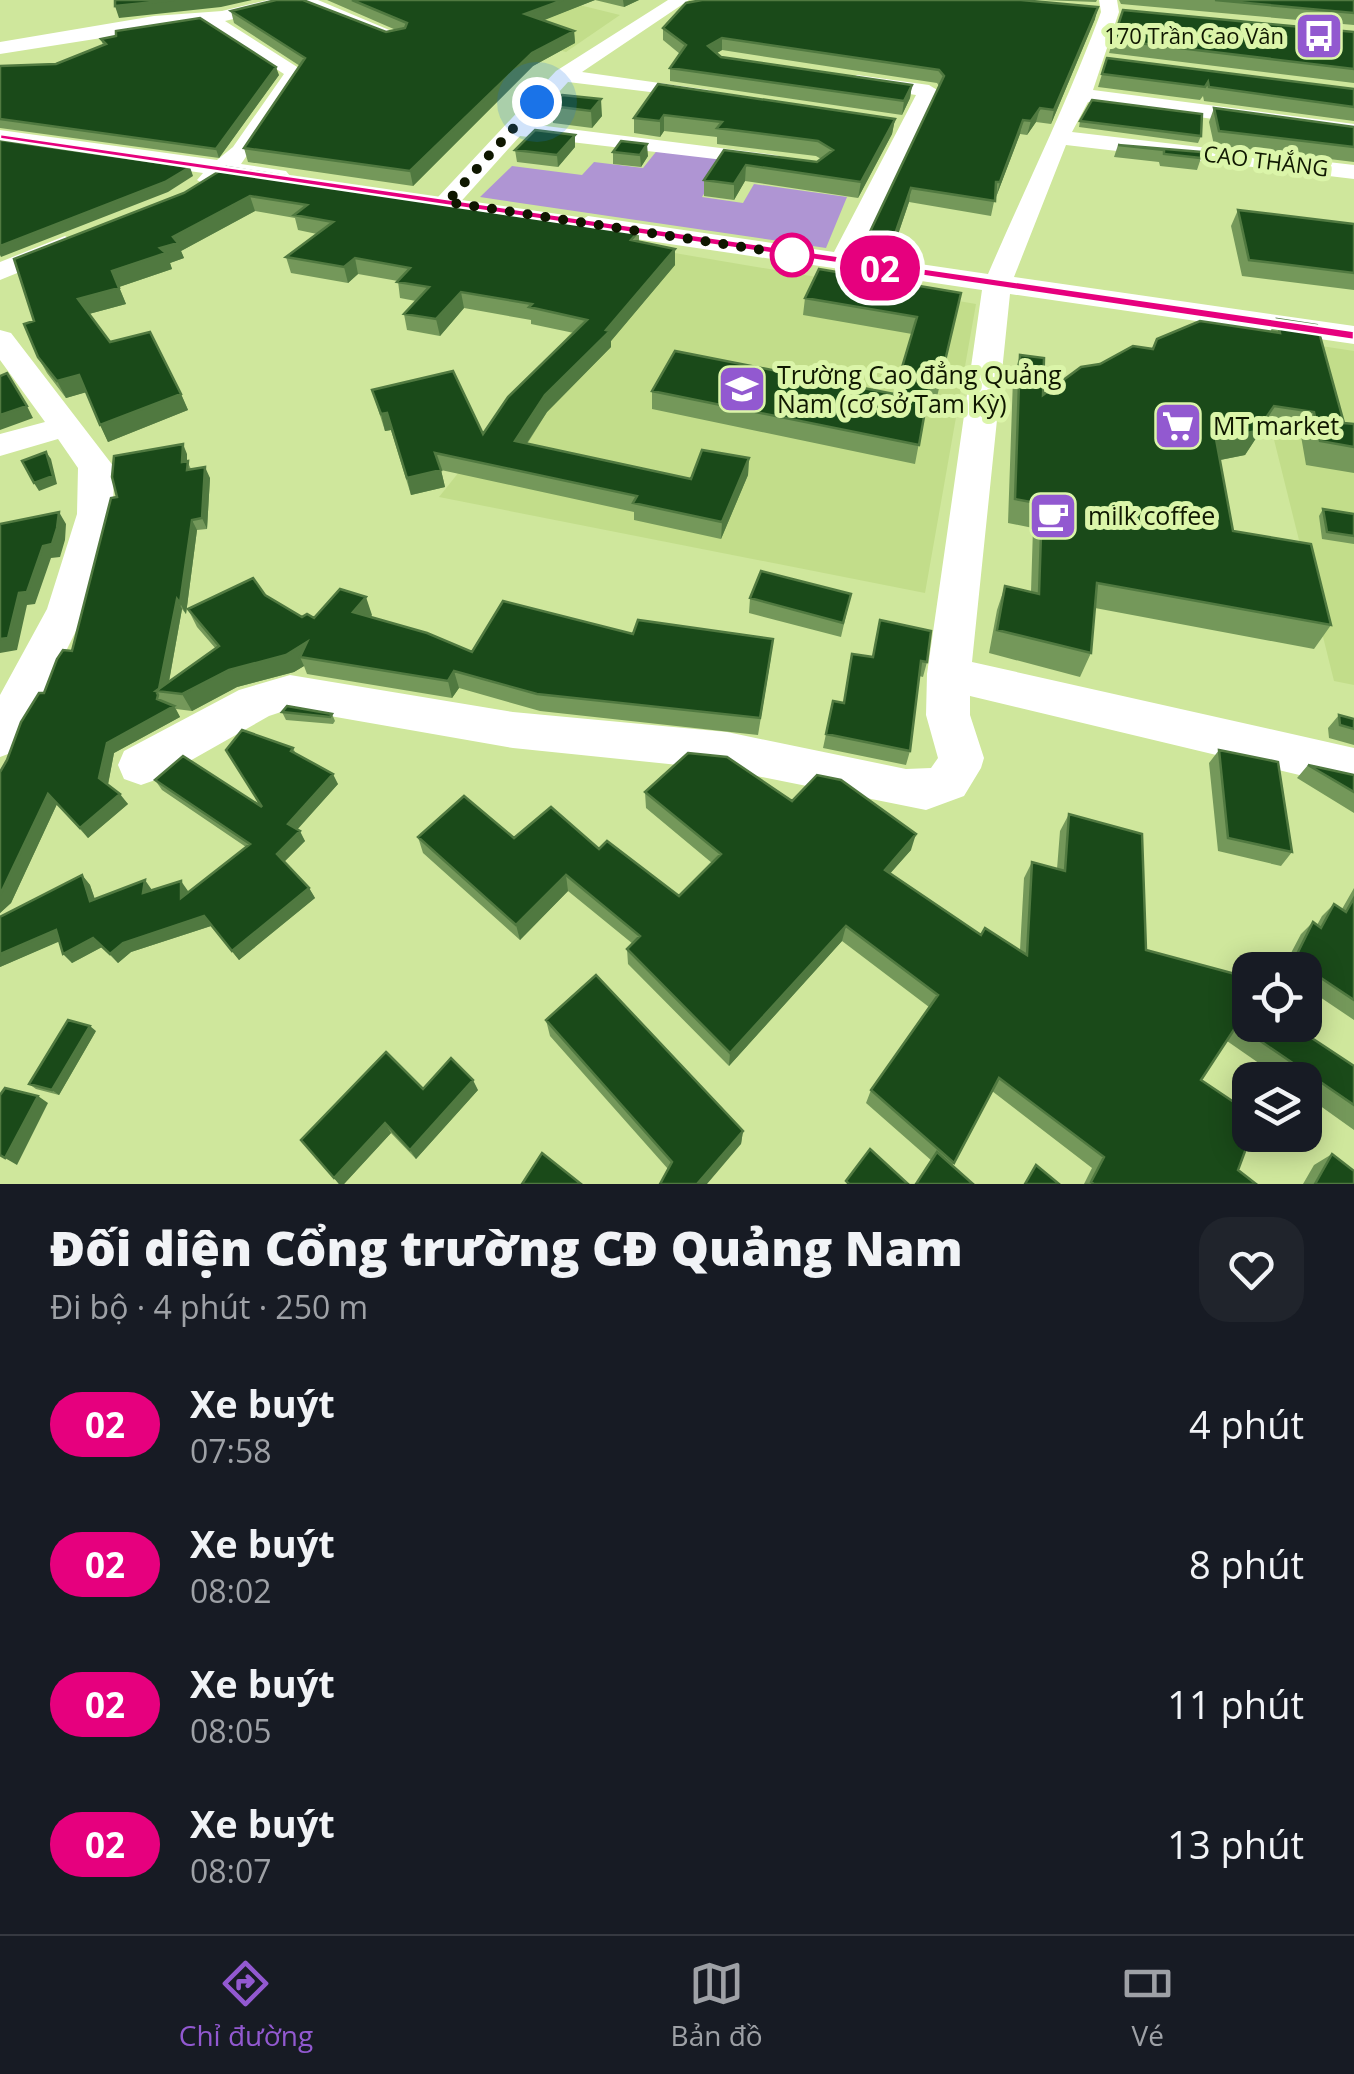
<!DOCTYPE html>
<html lang="vi">
<head>
<meta charset="utf-8">
<style>
	body { margin:0; font-family:"Open Sans",sans-serif; background:#20242c; color:#f1f3f6; height:100vh; display:flex; flex-direction:column; font-size:38px; white-space:nowrap }
	* { box-sizing:border-box; margin:0 }
	p { font-size:32px; color:#9ea1a6 }
	.icon { flex:none; width:55px; height:55px; fill:none; stroke:currentColor; stroke-width:2; stroke-linecap:round; stroke-linejoin:round }
	.map { position:relative; height:1184px; overflow:hidden }
	.sheet { display:flex; flex-direction:column; background:#171b24; flex:1 }
	.sheet>* { flex:none }
	.badge { padding:0 20px; border-radius:32px; font-size:35px; line-height:65px }
	.buttons { position:absolute; left:1232px; top:952px; display:grid; gap:20px }
	.buttons a { display:grid; place-items:center; width:90px; height:90px; border-radius:20px; background:#171b24; box-shadow:0 5px 25px #0003; font-size:50px }
	.you { position:absolute; width:50px; height:50px; margin:-25px; border:8px solid #fff; border-radius:50%; background:#1a73e8; box-shadow:0 0 0 15px #1a73e833 }
	.map>.badge { position:absolute; translate:-50% -50%; box-shadow:0 0 0 5px #fff }
	.round { display:grid; place-items:center; flex:none; width:105px; height:105px; border-radius:30px; background:#20242c }
	.overview { display:flex; align-items:center; justify-content:space-between; height:170px; padding:0 50px }
	h1 { font-size:48px; font-weight:800; line-height:75px }
	ul { padding:0; list-style:none }
	li { display:flex; align-items:center; gap:30px; height:140px; padding:0 50px }
	li div { flex:1 }
	li b { display:block; font-size:38px }
	li em { font-style:normal }
	li .badge { min-width:110px; font-weight:700; text-align:center }
	.tab-bar { display:flex; justify-content:space-around; align-items:center; height:140px; border-top:2px solid #363941; background:#171b24; font-size:28px; color:#9ea1a6 }
	.tab-bar a { display:grid; justify-items:center; gap:5px }
	.tab-bar .selected { color:#9259d0 }
	.map>svg:first-child { display:block }
	.built { fill:#c2dd8a }
	.forest { fill:#af95d3 }
	.lines { fill:none; stroke-linecap:round; stroke-linejoin:round }
	.minor { fill:#fff; fill-rule:evenodd }
	.wall { fill:#74985a }
	.shaded-wall { fill:#507940 }
	.building { fill:#1a4a19; stroke:#507940; stroke-width:2.5 }
	.line { fill:#e6007e; stroke:#fff; stroke-width:2.5 }
	.walk { stroke:#0f1700; stroke-width:10; stroke-dasharray:0 18 }
	.stop-dot { fill:#fff; stroke:#e6007e; stroke-width:5 }
	.labels { text-anchor:middle; stroke-width:10; stroke-linejoin:round; paint-order:stroke }
	.far-poi-label { font-size:22px; fill:#0f1700; stroke:#dbf5a9; text-anchor:end }
	.far-street-label { font-size:22px; fill:#0f1700; stroke:#dbf5a9 }
	.poi-label { font-size:25px; fill:#0f1700; stroke:#dbf5a9; text-anchor:start }
</style>
</head>
<body>
<div class="map">
<svg width="1354" height="1184" viewBox="0 0 1354 1184">
	<rect width="100%" height="100%" fill="#cfe79c"/>
	<path class="built" d="M559,0L620,15L566,52L426,12Z
		M639,247L976,304L925,593L439,497Z
		M1248,335L1354,351V685L1334,681Z"/>
	<path class="forest" d="M659,148L727,157L702,197L743,203L754,184L847,197L826,248L480,197L512,166L582,175L594,162L643,168Z"/>
	<g class="lines">
		<path class="minor" d="M268,0H318L406,37L390,41L296,4L225,21L305,72L241,164L286,171L290,176L286,181L228,176L209,187L197,180L203,173L0,144V130L217,160L233,147L284,74L203,22L0,54V42L154,16L222,11Z
			M668,0H689L582,72L709,90L719,96L716,100L568,82L530,124L775,155L783,157V167L520,136L456,207H438L435,202L438,197L556,71Z
			M1099,0H1117L1119,12L1093,90L1354,124V138L1088,102L1072,132L1354,165V179L1066,145L1014,277L1354,326V344L1010,294L972,662L1354,748V788L970,696V715L984,758L981,768L964,796L926,810L727,770L513,748L290,709L269,716L158,779L141,785L124,779L118,765L124,751L239,690L290,675L513,712L727,732L906,769L931,768L938,758L926,715L927,674L982,290L588,232L575,224L588,216L834,252L916,95L850,85L847,81L857,75L929,85L939,91L859,255L988,274C1026,186 1068,101 1101,12Z
			M65,236L78,244L74,250L0,280V262Z
			M0,330L11,333L114,467L113,514L87,609L16,751L0,757V695L47,609L77,514L78,468L58,439L0,456V434L45,422L0,360Z"/>
	</g>
	<path class="wall" d="M327,0H595L543,20L574,31L575,43L533,66L413,186L248,162L244,148L300,66L234,23L231,11L386,32L396,30Z
		M595,0H639L624,7Z
		M1041,0H1097L1096,2Z
		M1119,0H1354V25L1121,4Z
		M1123,10L1354,32V83L1109,53Z
		M1095,19L1051,124L1036,122L1027,135L1020,134L996,197H995L991,216L909,202L891,255L866,251L868,236L939,86L937,83L722,50L717,53L721,57L912,85L910,98L902,115L670,81V68L680,54L663,40V28Z
		M101,39L279,75L219,158L0,128V66L56,64L103,45Z
		M1107,58L1354,89V121L1204,101L1203,96L1200,100L1098,87Z
		M658,84L895,119L892,134L858,198L745,181L734,200L704,196V180L724,150L817,162L821,159L816,156L717,144V137L664,131L660,137L634,133V118Z
		M562,95L602,116L592,128L553,123L552,106Z
		M1214,108L1354,127V162L1214,145L1209,122Z
		M1080,121L1201,136L1198,143L1079,127Z
		M1118,145L1201,152V158L1197,170L1160,166L1159,162L1114,157Z
		M575,147L558,167L517,162L515,150Z
		M613,152L648,156L641,167L613,164Z
		M226,167L639,231V242L675,265L611,341V347L547,412L527,444L691,479L749,458L748,475L721,539L634,520V512L441,470L445,487L411,495L391,430L385,431L372,390L483,434L574,333L531,324V320L464,308L440,336L407,330L404,314L416,301L400,298L398,281L358,274L348,283L291,273L286,257L317,234L298,230L295,218L255,211L181,251L184,258L170,263L172,269L119,287L126,304L89,314L110,342L181,394L188,410L108,442L86,392L66,398L47,373L38,357L34,321L184,193Z
		M1238,210L1354,224V290L1242,276L1231,226Z
		M961,293L937,397L928,395L915,464L652,409V391L894,394L912,334L803,315L805,298Z
		M1277,319L1344,423L1354,424V473L1306,465L1301,436L1262,429L1245,455L1220,460L1233,531L1331,625L1314,649L1095,608L1091,653L1080,677L989,653L997,610L1005,586L1031,592L1033,528L1008,523L1013,378L1020,355L1043,395L1100,364L1153,349L1270,332Z
		M187,454V461L191,469L210,478L207,529L197,530L186,614L182,609L169,682L216,649L197,627L188,609L265,595L302,617L372,615L370,617L472,652L633,634L771,657L758,735L540,711L459,688L452,698L307,674L304,666L294,672L237,687L192,711L176,709L180,717L114,753L108,785L128,804L88,838L57,804L11,903L0,913V772L44,693L72,651L117,497Z
		M1323,509L1354,514V544L1322,539L1319,516Z
		M851,594L841,637L749,613L750,598Z
		M880,620L927,662L923,677L919,676L910,751L906,765L823,748L833,701L844,703L873,657Z
		M282,712L332,714L335,721L333,724L286,720Z
		M1339,715L1354,719V745L1329,738L1328,728Z
		M293,748L296,754L338,784L297,830L305,841L284,862L309,888L315,898L239,960L211,926L131,952L118,963L102,947L72,963L59,941L0,967V917L82,875L90,885L95,900L152,890L188,891V893L246,847L162,790L155,780L261,806Z
		M1219,750L1292,852L1281,866L1218,851L1209,763Z
		M1308,765L1354,775V813L1297,778Z
		M645,792L792,801L911,850L890,873L981,935L1020,950L1024,878L1032,862L1057,869L1060,831L1069,814L1146,950L1250,1025L1354,1066V1130L1305,1095V1080H1283L1227,1041L1201,1080L1238,1170L1256,1184H1084L1092,1168L992,1091L952,1166L932,1161L866,1103L871,1090L929,1007L842,941L729,1066L628,964L627,949L633,944L568,891L520,940L423,853L418,837L514,838L599,849L679,896L712,863L646,808Z
		M1354,888V1020L1305,987V970H1282L1301,934L1313,922L1317,925L1322,916L1334,904L1342,909Z
		M546,1020L743,1131L741,1144L668,1169L550,1036Z
		M96,1031L59,1095L36,1089L29,1084Z
		M423,1089L478,1090L416,1159L391,1133L344,1184H339L301,1140Z
		M1332,1154L1354,1184H1303L1314,1165Z"/>
	<path class="shaded-wall" d="M174,0H252L221,7L119,18L115,6Z
		M563,0H595L527,27L525,14Z
		M623,0H639L624,7Z
		M1098,7L1095,19L1051,124L1054,110Z
		M574,31L575,43L533,66L413,186L410,171L532,53Z
		M722,38V50L707,59L708,46Z
		M276,67L279,75L219,158L216,149Z
		M912,85L910,98L902,115L904,101Z
		M601,99L602,116L592,128L591,111Z
		M1040,108L1036,122L1027,135L1031,121Z
		M664,115V131L660,137V121Z
		M895,119L892,134L858,198L861,182Z
		M1023,120L1020,134L996,197L1000,182Z
		M575,135V147L558,167L557,155Z
		M647,144L648,156L641,167L640,155Z
		M746,165L745,181L734,200V184Z
		M190,167L193,176L168,192L1,257L0,255V246Z
		M911,188L909,202L891,255L893,240Z
		M250,196L255,211L181,251L184,258L170,263L172,269L119,287L126,304L85,315L78,299L112,271L160,248L173,237Z
		M675,249V265L611,341V347L547,412L517,458L515,441L545,395L606,330Z
		M355,258L358,274L348,283L344,267Z
		M461,292L464,308L440,336L436,319Z
		M79,375L87,392L66,398L57,381Z
		M181,394L188,410L108,442L100,425Z
		M27,406L33,418L0,430V415Z
		M1274,406L1262,429L1245,455L1205,463L1216,439Z
		M387,413L391,430L385,431L381,414Z
		M183,444L187,454V473L182,462Z
		M46,452L51,459L57,484L39,491L34,483Z
		M749,458L748,475L721,539L722,522Z
		M205,467L210,478L207,529L202,518Z
		M441,470L445,487L411,495L407,478Z
		M59,512L66,524L65,540L60,557L51,558L35,604L27,605L17,650L0,653V639L19,593Z
		M192,520L197,530L186,614L180,603Z
		M366,597L372,615L359,630L353,612Z
		M177,599L182,609L167,692H158Z
		M307,642L300,657L304,666L294,672L237,687L192,711L182,694L229,670Z
		M454,671L459,688L452,698L448,681Z
		M174,706L180,717L114,753L107,789L99,778L107,743Z
		M333,774L338,784L293,834L288,824Z
		M48,794L57,804L11,903L0,913V895Z
		M120,794L128,804L88,838L80,828Z
		M300,831L305,841L282,864L277,854Z
		M916,834L911,850L880,885L885,870Z
		M82,875L90,885L99,911L90,901Z
		M566,875L568,891L520,940L516,925Z
		M145,880L152,890L143,893Z
		M181,881L188,891V907L181,898Z
		M309,888L315,898L239,960L232,951Z
		M204,916L211,926L131,952L118,963L110,954L123,943Z
		M846,926L842,941L729,1066L730,1053Z
		M56,930L65,939L0,967V954Z
		M93,938L102,947L72,963L63,954Z
		M90,1026L96,1031L59,1095L52,1090Z
		M473,1080L478,1090L416,1159L410,1150Z
		M38,1096L48,1103L17,1165L5,1158Z
		M385,1123L391,1133L344,1184H339L334,1178Z
		M743,1131L741,1144L707,1184H697Z"/>
	<path class="building" d="M115,0H174L115,6Z
		M276,0H303L386,32L405,28L407,23L352,0H563L525,14L574,31L532,53L410,171L244,148L305,58L231,11Z
		M702,0H1021L1098,7L1054,110L1040,108L1031,121L1023,120L1000,182H996L995,201L911,188L893,240L868,236L944,76L939,70L722,38L708,46L721,57L912,85L904,101L670,68L686,45L663,28L686,3Z
		M1215,0H1354V13Z
		M1123,10L1354,32V69L1113,40Z
		M200,18L276,67L216,149L0,119V66L56,64L106,44L101,39L116,36V31Z
		M1107,58L1354,89V107L1209,87L1208,82L1205,87L1102,74Z
		M658,84L895,119L861,182L746,165L734,184L704,180L724,150L817,162L833,150L818,141L717,128L722,122L664,115L660,121L634,118Z
		M562,95L601,99L591,111L552,106Z
		M1092,100L1202,114L1201,136L1080,121Z
		M1214,108L1354,127V147L1219,131Z
		M535,130L575,135L557,155L515,150Z
		M0,140L190,167L165,182L0,246Z
		M621,141L647,144L640,155L613,152Z
		M1118,145L1201,152V158L1164,154V150Z
		M226,167L639,231L631,240L675,249L606,330L610,331L545,395L515,441L691,479L702,450L749,458L722,522L633,503L637,496L435,453L441,470L407,478L387,413L381,414L372,390L453,371L483,434L508,397L587,320L529,307L532,304L461,292L436,319L404,314L429,287L397,282L410,268L355,258L344,267L286,257L333,222L294,215L307,205L250,196L173,237L178,243L160,248L166,253L112,271L119,288L78,299L110,342L150,332L181,394L100,425L79,375L57,381L38,357L24,324L34,321L14,259L184,193Z
		M1238,210L1354,224V273L1249,260Z
		M819,269L961,293L941,378L931,377L919,445L652,391L675,351L894,394L917,317L805,298Z
		M1277,319L1317,325L1344,423L1354,424V447L1320,441L1314,412L1274,406L1257,431L1216,439L1233,531L1311,544L1331,625L1097,583L1091,653L997,630L1005,586L1039,594L1042,504L1015,499L1020,355L1044,358L1043,395L1081,367L1100,364L1133,346L1153,349L1157,339L1200,321L1280,333Z
		M7,373L27,406L0,415V376Z
		M183,444L182,462L188,461L187,470L205,467L202,518L192,520L180,603L177,599L159,689L156,691L158,695L157,699L174,706L107,743L99,778L120,794L80,828L48,794L0,895V772L7,760L21,722L39,693H44L57,659L63,650L72,651L111,498L117,497L112,477L114,456Z
		M46,452L53,476L34,483L22,461Z
		M1323,509L1354,514V536L1327,532Z
		M59,512L57,528L52,544L43,546L27,592L19,593L8,638L0,639V524Z
		M761,571L851,594L843,623L750,598Z
		M253,578L265,595L302,617L307,614L314,618L340,589L366,597L353,612L427,633L472,652L503,601L633,634L638,620L773,639L760,718L537,694L454,671L448,681L300,657L307,642L286,655L229,670L182,694L156,691L219,646L188,609Z
		M880,620L931,631L927,662L921,661L910,751L826,734L833,701L844,703L852,654L873,657Z
		M287,706L332,714L330,717L282,712Z
		M1339,715L1354,719V729L1340,725Z
		M242,730L293,748L291,751L333,774L288,824L300,831L277,854L309,888L232,951L204,916L123,943L110,954L93,938L63,954L56,930L0,954V917L82,875L90,901L145,880L143,893L181,881V898L250,844L155,780L183,756L262,807L226,750Z
		M1219,750L1278,762L1292,852L1228,838Z
		M688,753L727,757L792,801L817,775L841,780L916,834L885,870L981,935L985,928L1027,955L1032,862L1065,871L1069,814L1142,834L1146,950L1250,978V1025H1292L1354,1066V1105L1237,1025L1201,1080L1250,1113L1251,1135L1238,1170L1256,1184H1094L1091,1182L1104,1157L999,1078L954,1163L871,1090L938,995L846,926L730,1053L627,949L640,936L566,875L516,925L418,837L464,796L514,838L551,807L599,849L607,841L679,896L721,854L645,792Z
		M1308,765L1354,775V792Z
		M1354,898V1000L1294,960L1313,922L1321,928L1334,904L1346,912Z
		M596,975L743,1131L697,1184H660L672,1162L546,1020Z
		M68,1020L90,1026L52,1090L29,1084Z
		M386,1052L423,1089L451,1058L473,1080L410,1150L385,1123L334,1178L301,1140Z
		M5,1088L38,1096L5,1158L0,1155V1095Z
		M870,1149L908,1184H849L846,1181Z
		M937,1152L973,1184H916Z
		M542,1153L581,1184H522Z
		M1332,1154L1354,1171V1184H1315Z
		M1036,1165L1059,1184H1025Z"/>
	<path class="line" d="M0,134L1354,331V340L0,139Z"/>
	<g class="lines">
		<path class="walk" d="M537,102L447,202L802,256L792,255"/>
	</g>
	<defs>
		<g id="bus-square" transform="scale(2.5)"><rect x="-9" y="-9" width="18" height="18" rx="4" fill="#9259d0" stroke="#dbf5a9"/><path d="M-5-6H5V4H4V6H2V4H-2V6H-4V4H-5ZM-3.5-4V0h7V-4ZM-3.5 1.2v1.5H-2V1.2ZM2 1.2v1.5H3.5V1.2Z" fill="#fff"/></g>
		<g id="university-square" transform="scale(2.5)"><rect x="-9" y="-9" width="18" height="18" rx="4" fill="#9259d0" stroke="#dbf5a9"/><path d="M0-5L7-2L0 1L-7-2ZM-4 1L0 2.5L4 1V4Q0 6-4 4Z" fill="#fff"/></g>
		<g id="supermarket-square" transform="scale(2.5)"><rect x="-9" y="-9" width="18" height="18" rx="4" fill="#9259d0" stroke="#dbf5a9"/><path d="M-6-5.5h2.5l.6 2H6L4.5 2H-2.5L-4.4-4H-6ZM-1.5 3.2a1.3 1.3 0 1 0 .1 0ZM3 3.2a1.3 1.3 0 1 0 .1 0Z" fill="#fff"/></g>
		<g id="cafe-square" transform="scale(2.5)"><rect x="-9" y="-9" width="18" height="18" rx="4" fill="#9259d0" stroke="#dbf5a9"/><path d="M-5.5-4.5H6V0H3Q3 3.5 0 3.5H-2.5Q-5.5 3.5-5.5 0ZM3-3.2v2h1.7v-2ZM-6 4.5H4V6H-6Z" fill="#fff"/></g>
	</defs>
	<g fill-rule="evenodd">
		<use href="#bus-square" x="1319" y="36"/>
		<use href="#university-square" x="742" y="389"/>
		<use href="#supermarket-square" x="1178" y="426"/>
		<use href="#cafe-square" x="1053" y="516"/>
	</g>
	<circle class="stop-dot" cx="792" cy="255" r="20"/>
	<g class="labels">
		<g class="far-poi-label">
			<text x="1284" y="44">170 Trần Cao Vân</text>
		</g>
		<g class="far-street-label">
			<text transform="translate(1266 161) rotate(7)" y="8">CAO THẮNG</text>
		</g>
		<g class="poi-label">
			<text x="777" y="384">Trường Cao đẳng Quảng<tspan x="777" dy="29">Nam (cơ sở Tam Kỳ)</tspan></text>
			<text x="1213" y="435">MT market</text>
			<text x="1088" y="525">milk coffee</text>
		</g>
	</g>
</svg>
<div class="buttons">
<a><svg class="icon" aria-label="locate" viewBox="0 0 24 24"><circle cx="12" cy="12" r="6"/><path d="M12 2v4M12 18v4M2 12h4M18 12h4"/></svg></a>
<a><svg class="icon" aria-label="layers" viewBox="0 0 24 24"><path d="M12 4l9 5-9 5-9-5zM3 14l9 5 9-5"/></svg></a>
</div>
<div class="you" style="left:537px;top:102px"></div>
<b class="badge" style="left:880px;top:268px;background:#e6007e;color:#fff">02</b>
</div>
<section class="sheet">
<div class="overview"><div><h1>Đối diện Cổng trường CĐ Quảng Nam</h1><p>Đi bộ · 4 phút · 250 m</p></div><a class="round"><svg class="icon" aria-label="heart" viewBox="0 0 24 24"><path d="M12 20l-8-8c-3-5 5-10 8-4 3-6 11-1 8 4z"/></svg></a></div>
<ul>
<li><span class="badge" style="background:#e6007e;color:#fff">02</span><div><b>Xe buýt</b><p>07:58</p></div><em>4 phút</em></li>
<li><span class="badge" style="background:#e6007e;color:#fff">02</span><div><b>Xe buýt</b><p>08:02</p></div><em>8 phút</em></li>
<li><span class="badge" style="background:#e6007e;color:#fff">02</span><div><b>Xe buýt</b><p>08:05</p></div><em>11 phút</em></li>
<li><span class="badge" style="background:#e6007e;color:#fff">02</span><div><b>Xe buýt</b><p>08:07</p></div><em>13 phút</em></li>
</ul>
</section>
<nav class="tab-bar">
<a class="selected"><svg class="icon" aria-label="directions" viewBox="0 0 24 24"><path d="M12 3l9 9-9 9-9-9zM9 14v-3h6M13 9l2 2-2 2"/></svg>Chỉ đường</a>
<a><svg class="icon" aria-label="map" viewBox="0 0 24 24"><path d="M3 6l6-2 6 2 6-2v14l-6 2-6-2-6 2zM9 4v14M15 6v14"/></svg>Bản đồ</a>
<a><svg class="icon" aria-label="tickets" viewBox="0 0 24 24"><path d="M3 7h18v10H3zM15 7v10"/></svg>Vé</a>
</nav>
</body>
</html>
